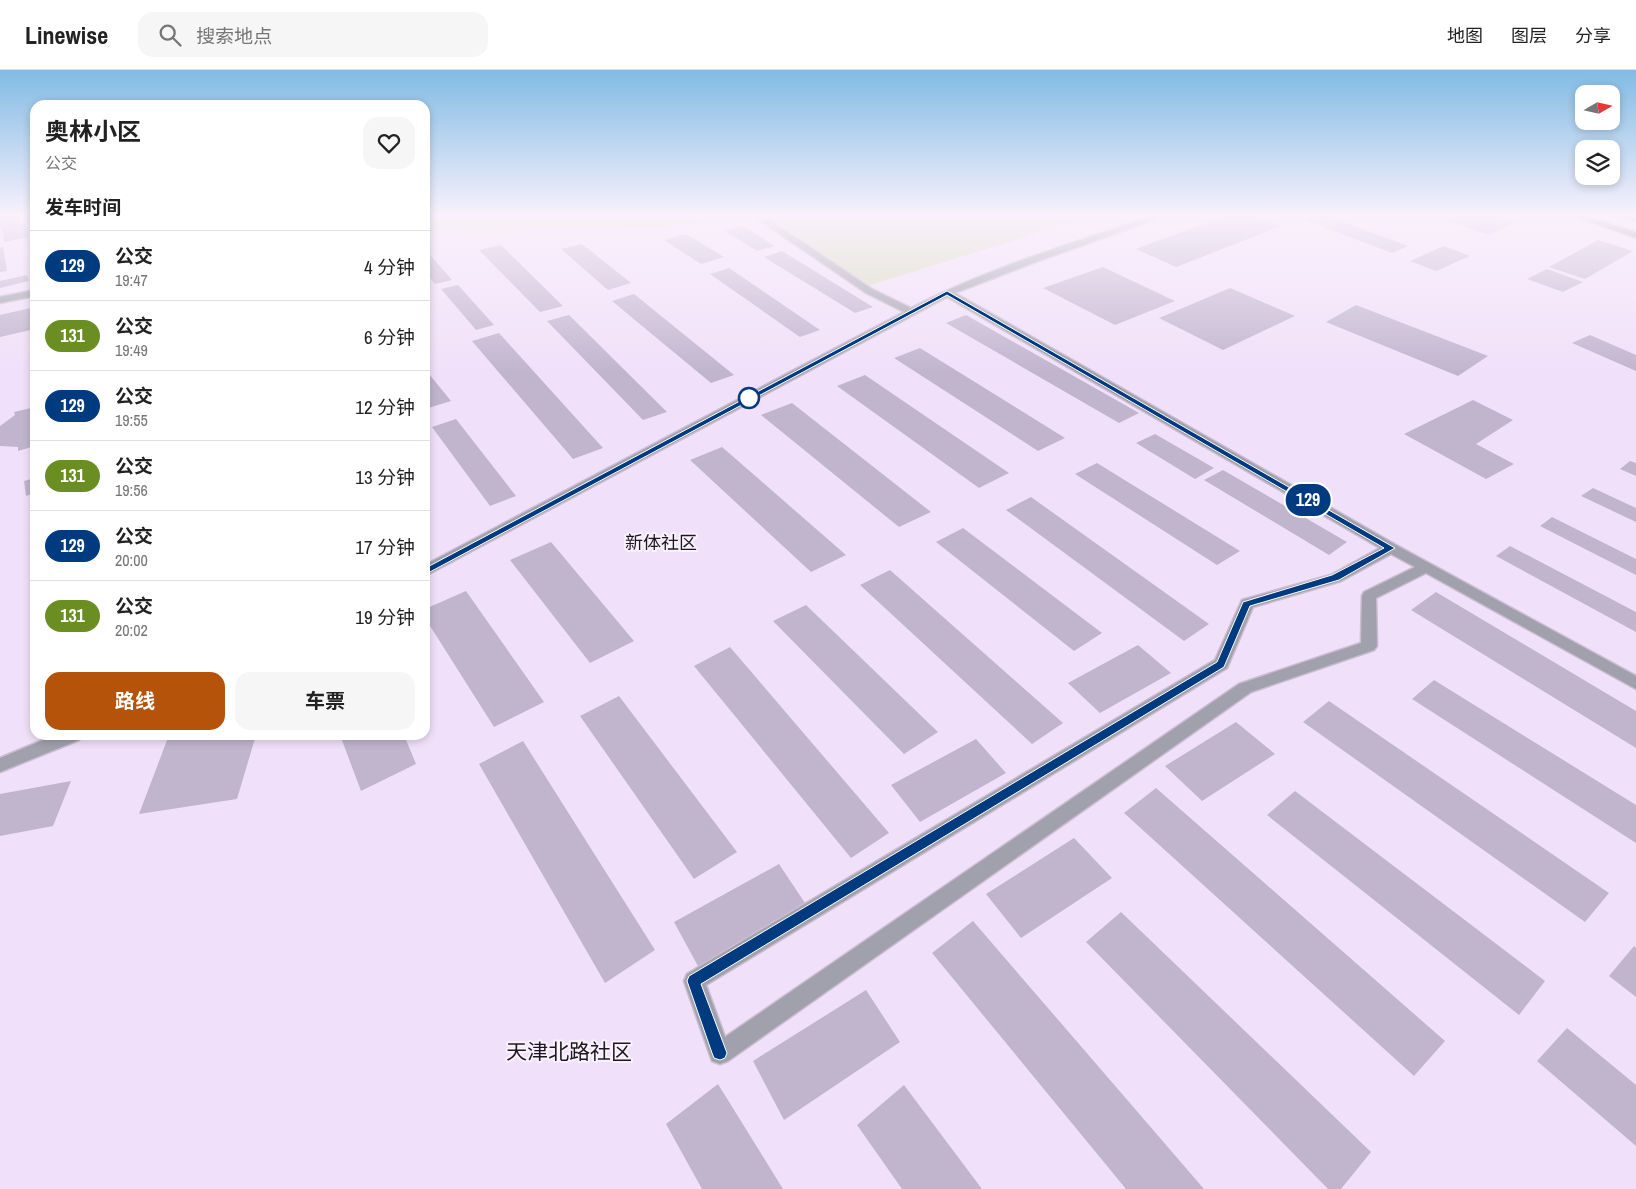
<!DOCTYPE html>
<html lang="zh">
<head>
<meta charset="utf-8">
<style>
	body { margin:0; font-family:"Archivo Narrow","Noto Sans SC",sans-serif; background:#f6f6f6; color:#222; height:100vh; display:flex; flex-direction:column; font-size:19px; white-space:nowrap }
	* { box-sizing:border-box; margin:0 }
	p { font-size:16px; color:#767676 }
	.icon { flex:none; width:28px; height:28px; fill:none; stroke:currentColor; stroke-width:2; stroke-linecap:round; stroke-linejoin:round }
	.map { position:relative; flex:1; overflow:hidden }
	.panel { position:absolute; left:30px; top:30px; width:400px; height:640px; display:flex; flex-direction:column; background:#fff; border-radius:15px; box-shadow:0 2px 8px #0003 }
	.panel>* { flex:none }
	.badge { padding:0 10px; border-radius:16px; font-size:18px; line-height:32px }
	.needle { width:32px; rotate:81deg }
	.tools { position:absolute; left:1575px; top:15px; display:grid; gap:10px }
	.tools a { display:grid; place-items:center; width:45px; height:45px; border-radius:10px; background:#fff; box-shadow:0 2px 8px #0003; font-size:25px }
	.map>.badge { position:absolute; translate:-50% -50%; box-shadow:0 0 0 2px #fff }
	h2 { padding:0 15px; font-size:19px; line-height:45px }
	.round { display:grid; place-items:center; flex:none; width:52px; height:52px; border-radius:15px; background:#f6f6f6 }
	.overview { display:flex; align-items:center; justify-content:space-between; height:85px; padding:0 15px }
	h1 { font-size:24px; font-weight:700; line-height:38px }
	.primary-button { display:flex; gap:10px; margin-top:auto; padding:10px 15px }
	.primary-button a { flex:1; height:58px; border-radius:15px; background:#b45309; color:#fff; font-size:20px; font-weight:700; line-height:58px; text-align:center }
	.primary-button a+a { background:#f6f6f6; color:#222 }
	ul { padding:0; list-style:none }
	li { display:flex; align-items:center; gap:15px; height:70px; padding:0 15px; border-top:1px solid #e0e0e0 }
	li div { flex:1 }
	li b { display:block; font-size:19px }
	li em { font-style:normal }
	li .badge { min-width:55px; font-weight:700; text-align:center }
	header { display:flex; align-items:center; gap:30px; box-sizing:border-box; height:70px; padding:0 25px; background:#fff; border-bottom:1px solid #e0e0e0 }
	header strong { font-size:24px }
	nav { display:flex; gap:28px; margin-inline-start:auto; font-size:18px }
	.search { width:350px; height:45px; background:#f6f6f6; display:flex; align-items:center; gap:12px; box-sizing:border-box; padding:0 18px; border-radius:15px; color:#767676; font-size:19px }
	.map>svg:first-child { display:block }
	.green { fill:#d7dcb9 }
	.building { fill:#c1b5ce }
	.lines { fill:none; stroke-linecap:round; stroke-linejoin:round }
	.street-casing { stroke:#cbbcd2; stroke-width:3 }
	.secondary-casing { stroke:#cbbcd2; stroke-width:3 }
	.street { fill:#a0a1ac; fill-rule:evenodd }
	.secondary { fill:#7d7f90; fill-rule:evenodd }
	.line { fill:#003b80; stroke:#fff }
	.stop-dot { fill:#fff; stroke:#003b80; stroke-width:2.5 }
	.labels { text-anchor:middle; stroke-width:4; stroke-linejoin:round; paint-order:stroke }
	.neighbourhood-label { font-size:18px; fill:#1c161f; stroke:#f9f2fc }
	.near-neighbourhood-label { font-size:21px; fill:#1c161f; stroke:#f9f2fc }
</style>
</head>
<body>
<header>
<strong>Linewise</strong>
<div class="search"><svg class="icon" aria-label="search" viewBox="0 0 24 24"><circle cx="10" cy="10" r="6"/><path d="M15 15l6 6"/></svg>搜索地点</div>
<nav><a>地图</a><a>图层</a><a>分享</a></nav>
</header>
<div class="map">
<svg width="1636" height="1119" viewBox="0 0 1636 1119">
	<rect width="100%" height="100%" fill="#f1e0f9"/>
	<path class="green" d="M425,145H1096L870,215L748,146L665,158L425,161Z"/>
	<path class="building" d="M0,145H18L20,154L26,153L29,167L4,172L2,158H0Z
		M1228,145H1252L1281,156L1176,197L1136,179Z
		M1317,145H1325L1408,176L1392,183L1305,150Z
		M1443,145H1495L1516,152L1489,165L1438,148Z
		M743,156L775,176L757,181L725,161Z
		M686,164L724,187L701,194L664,170Z
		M1598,170L1633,181L1585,209L1549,197Z
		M582,174L631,213L608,220L561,179Z
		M501,175L563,236L540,242L479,180Z
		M1444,176L1470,186L1436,201L1410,191Z
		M3,177L7,201L0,202V178Z
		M425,179L452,210L435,214L425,202Z
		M782,181L873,237L855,243L764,187Z
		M1103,197L1175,231L1115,255L1043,218Z
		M729,198L820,260L800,267L710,204Z
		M1547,199L1583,212L1563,222L1527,209Z
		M27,205L29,211L0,218V211Z
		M458,215L494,255L476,260L441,219Z
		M1230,218L1295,246L1223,280L1159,248Z
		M634,224L734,305L711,313L612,231Z
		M1356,235L1488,286L1458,306L1326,252Z
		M35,237V259L0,267V245Z
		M569,245L667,342L643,350L547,251Z
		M966,245L1139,343L1119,353L946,253Z
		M499,263L603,378L573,389L472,271Z
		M1590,265L1636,285V301L1572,273Z
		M920,278L1065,368L1038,381L894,288Z
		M425,299L451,331L425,339Z
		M865,305L1009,403L979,418L837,316Z
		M1473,330L1513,350L1476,374L1514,394L1486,409L1404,364Z
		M792,333L931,442L899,457L761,345Z
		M35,337V376L18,381V377L0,376V356L15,345L14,342Z
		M456,349L516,426L490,436L432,357Z
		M1155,364L1214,398L1195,409L1136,373Z
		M722,377L846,485L811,502L690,390Z
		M1630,391L1636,393V406L1620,399Z
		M1097,393L1240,481L1217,495L1075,404Z
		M1223,400L1347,472L1329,485L1204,410Z
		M35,408V423L26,426L24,411Z
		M1593,418L1636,438V452L1581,426Z
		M1031,427L1209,554L1184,571L1006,440Z
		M1552,447L1636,489V505L1540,456Z
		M963,458L1102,563L1074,581L936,472Z
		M551,472L634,571L590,593L510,490Z
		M1510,476L1636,542V562L1496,486Z
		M890,500L1063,653L1032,674L860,515Z
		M466,521L544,632L494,657L425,548V539Z
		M1436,522L1636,641V678L1411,540Z
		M806,535L938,662L904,684L773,551Z
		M1138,575L1171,603L1100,643L1068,613Z
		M730,577L889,763L851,788L694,596Z
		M1434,610L1636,735V773L1412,629Z
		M619,626L737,782L694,809L580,646Z
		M1329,631L1609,823L1585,852L1303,652Z
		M1236,652L1275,684L1202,731L1165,696Z
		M169,665H256L237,729L139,744Z
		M340,665H404L416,694L361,721Z
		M976,669L1006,703L920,752L891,715Z
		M523,671L655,880L605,913L479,694Z
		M71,711L53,756L0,766V724Z
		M1156,718L1445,971L1414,1006L1124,743Z
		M1295,721L1545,911L1519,945L1267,745Z
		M1074,768L1112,808L1021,868L986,824Z
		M779,794L807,836L699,898L674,852Z
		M1121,842L1371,1082L1341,1119H1328L1086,872Z
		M973,851L1204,1119H1126L932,883Z
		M1634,876L1636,878V927L1609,906Z
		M866,920L900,972L784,1050L753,991Z
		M1567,958L1636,1015V1076L1537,991Z
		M718,1014L783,1119H702L666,1054Z
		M904,1015L982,1119H902L857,1055Z"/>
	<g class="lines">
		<g class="street-casing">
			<path id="street" d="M752,145H762L872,219L911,238C988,198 1073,173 1155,145H1168L1033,193L955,223L1396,475L1636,606V619L1426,503L1376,528L1377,576L1374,580L1251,622L728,991L720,994L712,991L684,911L687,904L1215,590L1242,530L1331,505L1380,478L947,227L425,506V495L904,242L866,223ZM1391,484L1415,497L1364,522L1362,526L1361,573L1239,614L725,967L706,915L1227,598L1253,537L1341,511Z
				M35,220V226L0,233V227Z
				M55,665H81L79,670L0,702V688Z"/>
		</g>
		<g class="secondary-casing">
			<path id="secondary" d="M1569,145H1583L1636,162V168Z
				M1621,145L1636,146V151L1622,147Z"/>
		</g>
		<use href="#street" class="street"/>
		<use href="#secondary" class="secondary"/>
	</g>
	<linearGradient id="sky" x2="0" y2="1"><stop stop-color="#81bbe4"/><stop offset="0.48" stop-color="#f9f1fc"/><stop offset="1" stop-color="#f9f1fc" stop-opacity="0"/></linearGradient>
	<rect width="1636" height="302" fill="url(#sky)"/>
	<path class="line" d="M947,221L1395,478L1339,510L1250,536L1224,597L701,914L727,983L725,988L720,990L714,988L712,983L687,911L689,906L1217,592L1243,532L1332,505L1384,478L947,225L428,503L425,504L420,501Z"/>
	<circle class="stop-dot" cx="749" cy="328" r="10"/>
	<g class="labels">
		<g class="neighbourhood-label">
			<text x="661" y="479">新体社区</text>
		</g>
		<g class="near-neighbourhood-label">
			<text x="569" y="989">天津北路社区</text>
		</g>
	</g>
</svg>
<div class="tools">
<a><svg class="needle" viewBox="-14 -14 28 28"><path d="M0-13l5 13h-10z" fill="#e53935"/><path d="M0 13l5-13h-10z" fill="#767676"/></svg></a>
<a><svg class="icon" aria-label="layers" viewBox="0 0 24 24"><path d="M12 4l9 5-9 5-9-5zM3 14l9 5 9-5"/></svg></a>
</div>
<b class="badge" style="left:1308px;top:430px;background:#003b80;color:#fff">129</b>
<section class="panel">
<div class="overview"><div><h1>奥林小区</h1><p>公交</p></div><a class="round"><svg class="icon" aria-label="heart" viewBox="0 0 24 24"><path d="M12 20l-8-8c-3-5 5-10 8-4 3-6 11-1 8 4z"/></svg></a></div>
<h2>发车时间</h2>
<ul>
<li><span class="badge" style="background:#003b80;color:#fff">129</span><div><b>公交</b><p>19:47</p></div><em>4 分钟</em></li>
<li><span class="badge" style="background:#6b8e23;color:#fff">131</span><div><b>公交</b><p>19:49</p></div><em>6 分钟</em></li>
<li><span class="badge" style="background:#003b80;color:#fff">129</span><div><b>公交</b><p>19:55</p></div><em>12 分钟</em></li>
<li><span class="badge" style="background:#6b8e23;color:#fff">131</span><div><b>公交</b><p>19:56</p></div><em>13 分钟</em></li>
<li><span class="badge" style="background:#003b80;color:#fff">129</span><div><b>公交</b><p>20:00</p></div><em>17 分钟</em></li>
<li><span class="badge" style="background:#6b8e23;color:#fff">131</span><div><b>公交</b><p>20:02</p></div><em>19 分钟</em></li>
</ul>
<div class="primary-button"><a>路线</a><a>车票</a></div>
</section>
</div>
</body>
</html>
